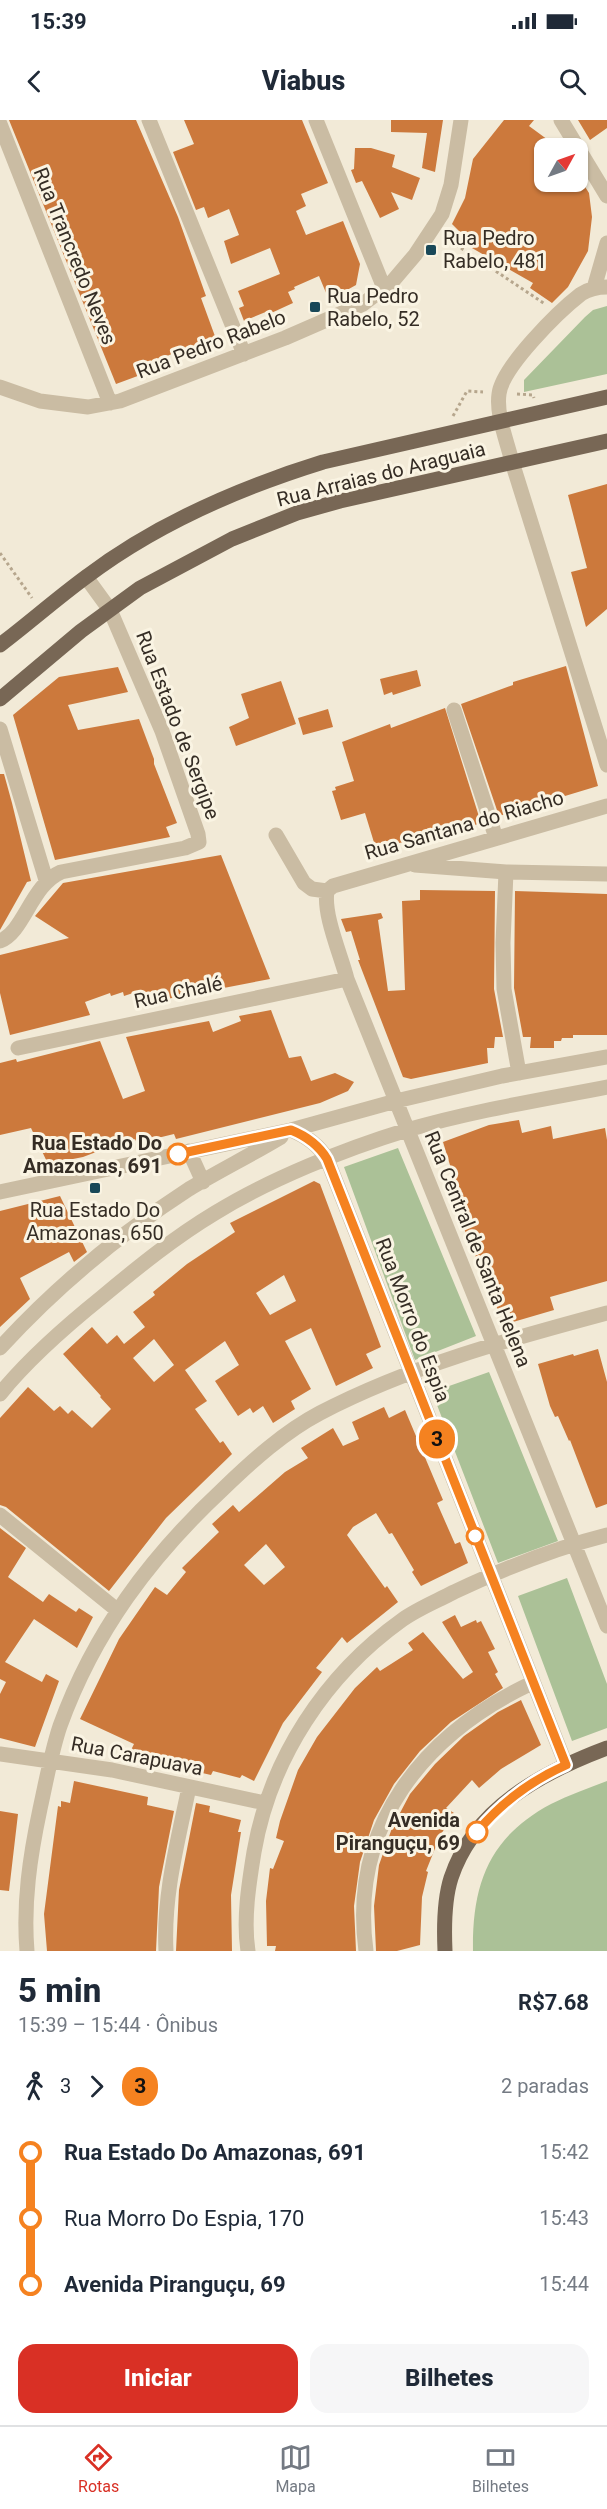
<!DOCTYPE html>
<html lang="pt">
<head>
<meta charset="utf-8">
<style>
	body { margin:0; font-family:Roboto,sans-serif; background:#f6f6f7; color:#1f2937; height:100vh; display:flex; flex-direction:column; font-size:22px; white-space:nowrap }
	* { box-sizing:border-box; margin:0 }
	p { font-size:20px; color:#747a83 }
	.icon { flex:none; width:33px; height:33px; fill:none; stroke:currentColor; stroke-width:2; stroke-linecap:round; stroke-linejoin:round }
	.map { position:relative; height:1831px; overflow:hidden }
	.drawer { display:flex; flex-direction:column; background:#fff; flex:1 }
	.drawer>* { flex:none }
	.badge { padding:0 12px; border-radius:20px; font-size:21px; line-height:39px }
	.needle { width:39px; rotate:50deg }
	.fabs { position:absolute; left:534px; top:18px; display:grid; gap:12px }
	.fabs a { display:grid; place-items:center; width:54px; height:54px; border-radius:12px; background:#fff; box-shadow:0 2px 4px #0004; font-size:30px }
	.map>.badge { position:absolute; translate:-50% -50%; box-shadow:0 0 0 3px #fff }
	.legs { display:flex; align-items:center; gap:9px; height:66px; padding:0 18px; font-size:20px }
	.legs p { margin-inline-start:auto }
	.overview { display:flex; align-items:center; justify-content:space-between; height:102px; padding:0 18px }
	h1 { font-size:33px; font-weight:800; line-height:45px }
	.action { display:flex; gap:12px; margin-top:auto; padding:12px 18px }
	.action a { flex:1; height:69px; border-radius:18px; background:#d93025; color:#fff; font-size:24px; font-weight:800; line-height:69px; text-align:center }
	.action a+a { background:#f6f6f7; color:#1f2937 }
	ul { padding:0 18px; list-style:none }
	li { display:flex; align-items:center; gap:21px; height:66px; font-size:22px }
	li i { display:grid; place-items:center; width:9px; height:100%; margin:0 8px; background:currentColor }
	li i::after { content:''; width:15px; height:15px; margin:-8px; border:4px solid; border-radius:50%; background:#fff }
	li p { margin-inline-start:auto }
	li:first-child i { background:linear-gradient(#0000 50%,currentColor 0) }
	li:last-child i { background:linear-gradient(currentColor 50%,#0000 0) }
	.status { display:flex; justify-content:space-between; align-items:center; height:42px; padding:0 30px; background:#fff; direction:ltr }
	.status svg { height:16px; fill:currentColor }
	header { display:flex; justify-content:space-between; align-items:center; height:78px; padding:0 18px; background:#fff; font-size:27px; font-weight:800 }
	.tab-bar { display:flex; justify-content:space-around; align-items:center; height:84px; border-top:2px solid #e0e1e3; background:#fff; font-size:16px; color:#747a83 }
	.tab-bar a { display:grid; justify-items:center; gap:3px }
	.tab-bar .active { color:#d93025 }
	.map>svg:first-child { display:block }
	.green { fill:#abc197 }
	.building { fill:#cc793c; fill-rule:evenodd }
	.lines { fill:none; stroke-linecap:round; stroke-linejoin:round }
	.path { stroke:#b6a68d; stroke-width:3; stroke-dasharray:3 3; stroke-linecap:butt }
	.minor { stroke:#cabca3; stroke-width:15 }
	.major { stroke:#786755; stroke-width:15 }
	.line-1-casing { stroke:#fff; stroke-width:14 }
	.line-1 { stroke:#f58220; stroke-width:9 }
	.poi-dot { fill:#194858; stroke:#faf4e3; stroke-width:2 }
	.stop-1-dot { fill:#fff; stroke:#f58220; stroke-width:3 }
	.labels { text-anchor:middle; stroke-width:6; stroke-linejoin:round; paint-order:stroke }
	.poi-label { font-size:20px; fill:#352d25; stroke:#faf4e3; text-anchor:start }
	.street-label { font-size:20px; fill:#352d25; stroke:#faf4e3 }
	.stop-label { font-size:20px; font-weight:bold; fill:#352d25; stroke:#faf4e3; text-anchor:end }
</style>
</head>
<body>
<div class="status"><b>15:39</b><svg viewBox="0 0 49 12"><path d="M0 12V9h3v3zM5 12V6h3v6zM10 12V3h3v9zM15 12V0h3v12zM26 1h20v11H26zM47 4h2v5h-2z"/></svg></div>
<header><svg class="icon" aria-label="back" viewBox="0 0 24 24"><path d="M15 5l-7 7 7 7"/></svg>Viabus<svg class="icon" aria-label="search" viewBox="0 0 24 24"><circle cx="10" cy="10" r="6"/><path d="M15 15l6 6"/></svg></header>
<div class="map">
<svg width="607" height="1831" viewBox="0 0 607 1831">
	<rect width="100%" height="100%" fill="#f2ead7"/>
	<path class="green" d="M607,186V254L524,272V260L585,197L593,190Z
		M398,1028L476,1216L415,1240L344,1047Z
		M489,1252L558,1421L498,1443L432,1272Z
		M567,1458L607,1564V1608L572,1621L518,1476Z
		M607,1661V1831H473C472,1764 489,1717 551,1684C569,1675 589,1668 607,1661Z"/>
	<path class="building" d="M9,0H136L178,97L206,176L201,178L216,219L208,229L194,235L191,227L174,233L160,239L162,247L116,264Z
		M184,0H302L328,63L301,74L306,86L296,91L306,115L343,101L360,144L356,165L329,180L319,156L294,167L295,169L288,172L293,183L269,194L268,191L244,201L239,188L244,186L238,171L280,154L270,128L231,144L224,121L239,115L229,89L208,98L204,87L196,90L173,32L194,24Z
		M391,0H443L435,52L422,48L427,13L391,12Z
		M504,0H534L529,6L559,28H544V62H582L589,73L592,97L588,131L568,167L552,183L530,168L533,163L465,124L468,120L452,104L465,78L473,39Z
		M578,0H607V8L590,20Z
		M355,28H371L395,35L392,47L420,58L412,80L391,72L399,89L380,98L362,61L356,63L351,50L354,49Z
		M607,364V489L586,507L571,452L587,448L568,375Z
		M566,546L598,666L499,696L461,584L513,565V562Z
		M118,547L128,572L68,585L78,610L139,599L154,639V644L177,703L166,707L170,717L55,740L13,595L59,557Z
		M417,550L421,566L393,575L392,572L384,575L380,559Z
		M281,561L296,604L236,626L229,607L249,598L241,574Z
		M445,588L481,703L417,724L415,719L376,729L365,693L341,700L332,671L336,670L335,667L354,661L342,622L390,604L391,608Z
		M328,589L333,607L303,615L298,598Z
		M0,654H4L12,683L31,761L27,762L0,810Z
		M221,735L270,859L141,884L136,872L124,876L123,872L111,876L110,873L85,882L90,895L10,915L0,873V835L69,818L35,796L63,763Z
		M420,770L495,771L494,869L503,917H495L494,928H487L488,943L411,959L403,957L358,840H360L351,811L346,812L341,799L381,793L383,798L378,800L388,871L405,870L402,781L420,780Z
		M515,771L607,774V915H573V918H562L561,921H554V928H530L531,917H523L514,868Z
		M271,890L289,938L301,936L311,961L335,953L354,962L348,971L320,983L176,1019L174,1014L137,1023L135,1019L113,1029L112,1026L83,1037L48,1044L31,1008L0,1015V943L16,939L17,942L100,921L123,979L145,971L126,917L209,901L213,912L241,901L239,896Z
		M519,1000L522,1013L551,1006L553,1019L605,1008L607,1020V1161L550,1177L554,1190L513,1202L508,1187L498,1190L467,1116L444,1058L453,1055L443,1022L489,1005Z
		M314,1061L320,1064L381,1227L366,1234L373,1248L336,1266L311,1208L285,1221L311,1269L291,1281L295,1289L273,1303L263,1286L253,1293L250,1288L238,1296L215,1261L239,1245L225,1221L185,1250L207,1281L195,1289L220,1323L223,1321L232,1334L166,1398L109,1471L6,1387L0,1385V1298L28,1267L54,1291L60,1286L68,1294L72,1290L92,1308L111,1289L100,1277L101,1276L63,1234L92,1207L107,1224L117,1215L124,1224L145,1207L133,1192L155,1175L153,1172L187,1144L235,1112L230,1103ZM284,1155L296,1181L270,1195L256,1173ZM154,1219L174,1245L154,1262L133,1238Z
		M60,1076L87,1132L74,1142L69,1132L20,1158L30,1179L0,1207V1091Z
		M598,1229L607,1262V1384L596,1388L570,1320L569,1321L558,1296L555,1297L550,1286L538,1244L573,1234L574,1236Z
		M384,1287L389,1298L405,1290L443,1380L437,1383L455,1424L460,1422L468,1443L421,1466L412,1452L414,1450L392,1413L389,1414L376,1393L353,1407L347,1415L385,1468L387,1466L398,1482L347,1523L342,1517L316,1548L322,1552L283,1603L254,1661L242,1655L240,1658L213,1651L211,1655L128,1636L134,1624L80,1599L119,1519L155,1467L167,1475L186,1452L182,1448L219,1412L212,1404L233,1385L239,1392L285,1352L308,1338L301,1328L333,1308L343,1326L359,1319L352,1302ZM266,1424L285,1447L264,1465L244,1445Z
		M0,1408L26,1428L8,1457L43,1482L49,1474L76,1492L79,1488L93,1497L77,1528L34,1499L5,1542L42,1562L46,1554L59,1561L35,1627L0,1618V1574L6,1562L0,1559Z
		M455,1495L461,1507L476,1500L477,1503L481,1501L495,1529L488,1532L498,1552L495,1554L503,1568L451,1602L420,1631L394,1664L374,1700L360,1742L354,1786L356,1831H275L276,1826H267L266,1781L270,1748L273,1749L284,1721L276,1718L280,1701L298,1650L317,1617L355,1568L377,1547L380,1551L413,1530L408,1523L423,1512L463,1559L473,1552L442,1502Z
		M521,1580L541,1625L501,1649L479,1668L472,1660L446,1688L454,1693L440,1716L426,1751L428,1752L422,1777L420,1825L397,1831H376L374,1786L379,1745L392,1708L410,1674L435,1644L464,1616L498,1592Z
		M74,1661L148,1677L147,1685L174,1691L159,1767L156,1831H47L44,1794L58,1686L61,1687V1681L70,1683Z
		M196,1683L210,1686L209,1692L241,1700L238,1712H241L231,1775L232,1831H176L179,1770Z
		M0,1691L18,1694L9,1771L0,1770Z"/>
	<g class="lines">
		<path class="path" d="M446,118L545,184
			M517,274L533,275L534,278
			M453,296L467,271L483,272
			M0,433L32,478"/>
		<path class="minor" d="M149,0L244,234
			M316,0L384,168
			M561,0L607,76
			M0,4L110,283
			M607,167C597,167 589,169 581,174C559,191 502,247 499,274C496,295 507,321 512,342L607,645
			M594,168L607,123
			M0,267L40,281L88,287L120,281L285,218L363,184L392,162L415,135L442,94L451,65L461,0
			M454,590L496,718
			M0,609L46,760
			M607,686L333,766L327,771C323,795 341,835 347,859L607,1506
			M276,715L304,763L312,769L327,771
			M415,745L506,752L607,754
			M506,752L503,823L504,869L519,953
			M0,821C24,812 31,765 61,752L185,728L199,722L198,714L162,611L110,490L86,457
			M18,928L347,859
			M291,1010C306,1016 318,1024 327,1039L566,1645
			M189,1031L203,1062
			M0,1072L291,1010L396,981L502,956L607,937
			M0,1228C55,1168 121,1113 189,1069C219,1051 251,1035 281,1017
			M0,1274C29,1238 66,1206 102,1177C138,1147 175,1117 215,1093C270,1059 345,1029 407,1010C472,991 540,980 607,967
			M0,1395L117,1490
			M0,1634L112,1650L265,1683
			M27,1831C23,1783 30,1736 40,1689C46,1662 51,1633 60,1606C94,1512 150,1437 223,1369C252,1341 284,1312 320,1293C410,1246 510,1219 607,1193
			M166,1831C163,1775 178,1721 189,1667
			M248,1831C243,1799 249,1763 254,1732C270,1639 325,1555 402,1500C417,1489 437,1481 454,1472C503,1449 555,1428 607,1415
			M366,1831C349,1705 424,1614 532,1563"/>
		<path class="major" d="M0,525C29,503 56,479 86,457C156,404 239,368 323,342L607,277
			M0,579L81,511L140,468L232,419L297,393L340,381L607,321
			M445,1831C444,1809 444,1780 451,1758C474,1688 543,1652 607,1628"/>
	</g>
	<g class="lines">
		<g class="line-1-casing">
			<path id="line-1" d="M178,1034L291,1010C306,1016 318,1024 327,1039L566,1645C530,1661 502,1682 477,1712"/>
		</g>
		<use href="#line-1" class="line-1"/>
	</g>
	<g class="poi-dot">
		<rect x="425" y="124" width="12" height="12" rx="3"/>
		<rect x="309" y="181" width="12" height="12" rx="3"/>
		<rect x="89" y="1062" width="12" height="12" rx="3"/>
	</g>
	<g class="stop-1-dot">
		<circle cx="178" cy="1034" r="10"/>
		<circle cx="475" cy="1416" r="8"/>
		<circle cx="477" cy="1712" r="10"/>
	</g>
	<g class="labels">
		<g class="poi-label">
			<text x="443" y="125">Rua Pedro<tspan x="443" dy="23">Rabelo, 481</tspan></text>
			<text x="327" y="183">Rua Pedro<tspan x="327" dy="23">Rabelo, 52</tspan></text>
			<text x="95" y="1097" text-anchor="middle">Rua Estado Do<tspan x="95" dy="23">Amazonas, 650</tspan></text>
		</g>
		<g class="street-label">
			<text transform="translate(75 136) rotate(68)" y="7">Rua Trancredo Neves</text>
			<text transform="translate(211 224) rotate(-21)" y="7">Rua Pedro Rabelo</text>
			<text transform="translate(381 354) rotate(-14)" y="7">Rua Arraias do Araguaia</text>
			<text transform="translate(178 605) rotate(69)" y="7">Rua Estado de Sergipe</text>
			<text transform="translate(464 705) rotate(-16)" y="7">Rua Santana do Riacho</text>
			<text transform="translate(178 872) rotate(-12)" y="7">Rua Chalé</text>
			<text transform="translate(478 1129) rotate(68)" y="7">Rua Central de Santa Helena</text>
			<text transform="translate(413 1200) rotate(69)" y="7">Rua Morro do Espia</text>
			<text transform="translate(137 1636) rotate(11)" y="7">Rua Carapuava</text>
		</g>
		<g class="stop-label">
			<text x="162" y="1030">Rua Estado Do<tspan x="162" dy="23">Amazonas, 691</tspan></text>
			<text x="460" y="1707">Avenida<tspan x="460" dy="23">Piranguçu, 69</tspan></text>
		</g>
	</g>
</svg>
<div class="fabs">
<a><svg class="needle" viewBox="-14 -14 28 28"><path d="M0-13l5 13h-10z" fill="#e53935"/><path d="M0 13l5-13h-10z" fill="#747a83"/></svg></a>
</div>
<b class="badge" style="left:437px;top:1319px;background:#f58220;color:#111">3</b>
</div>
<section class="drawer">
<div class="overview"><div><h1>5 min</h1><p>15:39 – 15:44 · Ônibus</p></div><b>R$7.68</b></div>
<div class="legs"><svg class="icon" aria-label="walk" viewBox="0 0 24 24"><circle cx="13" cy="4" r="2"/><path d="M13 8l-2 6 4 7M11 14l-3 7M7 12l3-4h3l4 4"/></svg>3<svg class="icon" aria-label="forward" viewBox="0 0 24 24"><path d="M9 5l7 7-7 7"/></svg><b class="badge" style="background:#f58220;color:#111">3</b><p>2 paradas</p></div>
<ul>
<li><i style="color:#f58220"></i><b>Rua Estado Do Amazonas, 691</b><p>15:42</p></li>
<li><i style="color:#f58220"></i><span>Rua Morro Do Espia, 170</span><p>15:43</p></li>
<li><i style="color:#f58220"></i><b>Avenida Piranguçu, 69</b><p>15:44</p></li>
</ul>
<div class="action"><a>Iniciar</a><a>Bilhetes</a></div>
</section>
<nav class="tab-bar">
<a class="active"><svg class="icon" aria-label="directions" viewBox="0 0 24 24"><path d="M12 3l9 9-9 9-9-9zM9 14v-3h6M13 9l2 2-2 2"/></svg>Rotas</a>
<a><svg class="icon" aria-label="map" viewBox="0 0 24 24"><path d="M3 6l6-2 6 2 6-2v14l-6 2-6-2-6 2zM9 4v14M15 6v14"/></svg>Mapa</a>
<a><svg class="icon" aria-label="tickets" viewBox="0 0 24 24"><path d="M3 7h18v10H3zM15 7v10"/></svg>Bilhetes</a>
</nav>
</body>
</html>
